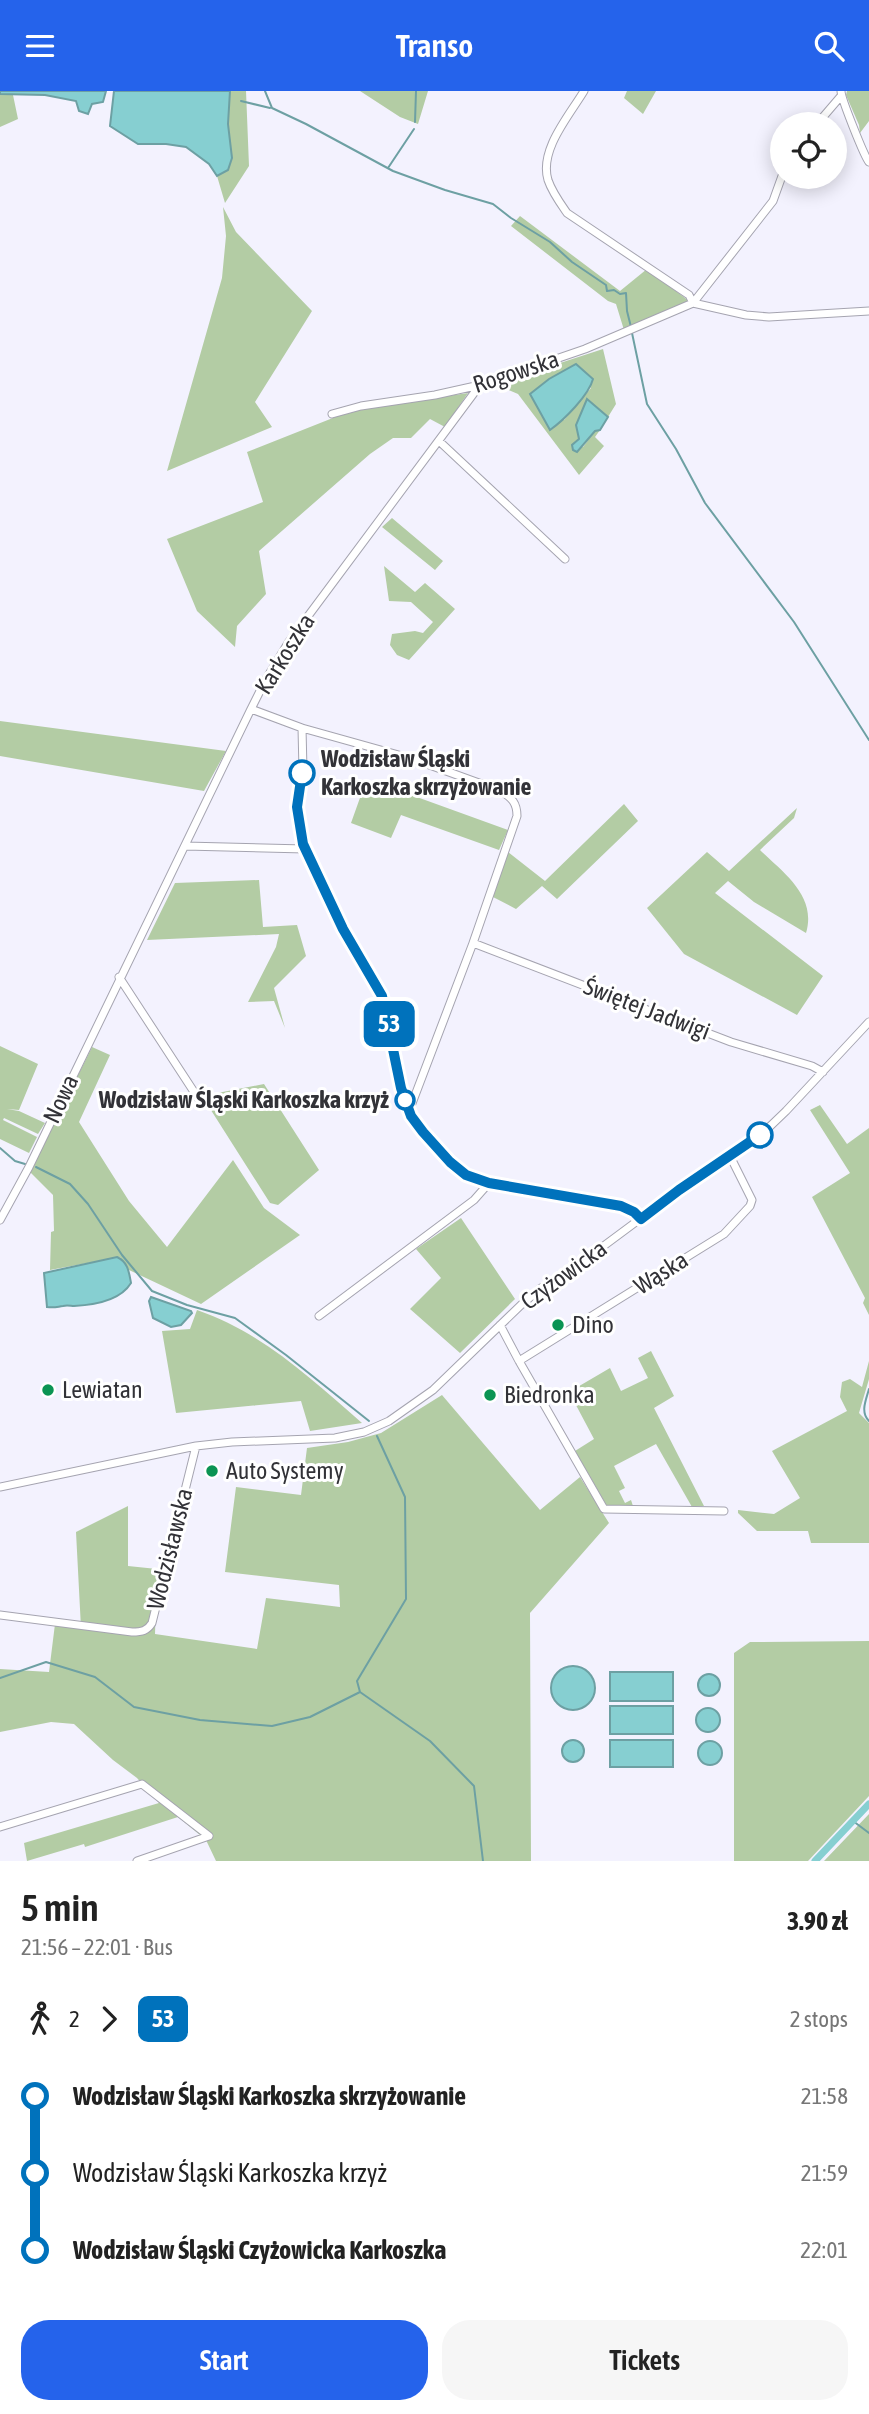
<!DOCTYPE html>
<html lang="en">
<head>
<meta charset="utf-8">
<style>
	body { margin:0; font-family:"Asap Condensed",sans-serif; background:#f6f6f6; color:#222; height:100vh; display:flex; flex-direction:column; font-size:26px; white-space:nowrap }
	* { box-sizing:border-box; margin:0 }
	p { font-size:23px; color:#767676 }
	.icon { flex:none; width:38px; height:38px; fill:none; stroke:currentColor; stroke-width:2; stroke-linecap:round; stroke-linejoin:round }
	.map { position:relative; height:1770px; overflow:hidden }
	.drawer { display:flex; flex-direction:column; background:#fff; flex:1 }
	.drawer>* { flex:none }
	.badge { padding:0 14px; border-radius:10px; font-size:24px; line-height:46px }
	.buttons { position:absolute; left:770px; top:21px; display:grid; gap:14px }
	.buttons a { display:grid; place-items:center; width:77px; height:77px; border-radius:50%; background:#fff; box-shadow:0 4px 18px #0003; font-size:35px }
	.map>.badge { position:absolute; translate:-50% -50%; box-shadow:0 0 0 4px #fff }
	.legs { display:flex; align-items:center; gap:10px; height:77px; padding:0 21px; font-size:23px }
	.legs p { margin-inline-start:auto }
	.overview { display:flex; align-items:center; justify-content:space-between; height:119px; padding:0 21px }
	h1 { font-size:38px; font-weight:600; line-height:52px }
	.action { display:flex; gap:14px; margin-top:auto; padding:14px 21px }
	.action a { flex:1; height:80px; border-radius:28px; background:#2563eb; color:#fff; font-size:28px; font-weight:600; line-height:80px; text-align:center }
	.action a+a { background:#f6f6f6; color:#222 }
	ul { padding:0 21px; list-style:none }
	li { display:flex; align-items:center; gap:24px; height:77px; font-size:26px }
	li i { display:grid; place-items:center; width:10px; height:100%; margin:0 9px; background:currentColor }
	li i::after { content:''; width:18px; height:18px; margin:-9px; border:5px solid; border-radius:50%; background:#fff }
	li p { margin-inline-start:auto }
	li:first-child i { background:linear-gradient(#0000 50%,currentColor 0) }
	li:last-child i { background:linear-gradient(currentColor 50%,#0000 0) }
	header { display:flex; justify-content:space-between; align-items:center; height:91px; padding:0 21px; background:#2563eb; color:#fff; font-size:32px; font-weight:600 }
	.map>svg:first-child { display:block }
	.green { fill:#b3cca4; fill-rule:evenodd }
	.water { fill:#86cfd1; stroke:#6da0a3; stroke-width:2 }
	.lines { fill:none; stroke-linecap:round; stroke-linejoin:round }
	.stream { stroke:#6da0a3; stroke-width:2 }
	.canal { stroke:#86cfd1; stroke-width:7 }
	.minor-casing { stroke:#a5a4b0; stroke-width:9 }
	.minor { stroke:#fff; stroke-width:7 }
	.line-1-casing { stroke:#fff; stroke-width:16 }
	.line-1 { stroke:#0072bc; stroke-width:10 }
	.stop-1-dot { fill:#fff; stroke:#0072bc; stroke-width:3.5 }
	.poi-dot { fill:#0b9453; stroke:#fff; stroke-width:2.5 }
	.labels { text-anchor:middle; stroke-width:6; stroke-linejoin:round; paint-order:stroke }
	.street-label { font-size:24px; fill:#323237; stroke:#fff }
	.stop-label { font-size:24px; font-weight:bold; fill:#323237; stroke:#fff; text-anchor:start }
	.poi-label { font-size:24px; fill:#323237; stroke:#fff; text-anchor:start }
</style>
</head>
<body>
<header><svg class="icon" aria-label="menu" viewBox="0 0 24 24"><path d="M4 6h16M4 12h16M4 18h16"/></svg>Transo<svg class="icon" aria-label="search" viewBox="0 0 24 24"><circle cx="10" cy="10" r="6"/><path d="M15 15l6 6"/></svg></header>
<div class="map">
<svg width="869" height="1770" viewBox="0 0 869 1770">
	<rect width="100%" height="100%" fill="#f3f2fe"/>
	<path class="green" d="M230,0H246L249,75L225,112L217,85L228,79L232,68L228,33Z
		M360,0H428L418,33L400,26Z
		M627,0H656L643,23L624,7Z
		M847,0H869V30L860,42L859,34L846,4Z
		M0,3L13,4L18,28L0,36Z
		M223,116L236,141L312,220L255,311L272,336L167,380L222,187L226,145Z
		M520,125L620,200L647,178L689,210L624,239L616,213L608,210L511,135Z
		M603,258L616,313L608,326L587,309L576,334L579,348L573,354L583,356L595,340L600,339L595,346L604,355L579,384L518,303L497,294L479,303L487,296ZM568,277L591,297L564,329L530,303Z
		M468,302L445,336L430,328L411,347H393L370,363L259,460L266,503L237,535L235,556L197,520L167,448L263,411L247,361L353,319Z
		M392,427L443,470L435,479L382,436Z
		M384,475L415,501L425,492L455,518L409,569L397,564L390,554L392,543L415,540L423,542L433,531L411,511L389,510Z
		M0,630L226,660L204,700L0,665Z
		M366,690L403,701L508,739L499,759L401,724L391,747L351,732Z
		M624,713L638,730L557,808L542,795L516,818L493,806L508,761L545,790Z
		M797,717L794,727L760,759C784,782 817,805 806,842L754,811L728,790L715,802L823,885L797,924L684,863L647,817L707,761L729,780Z
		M259,789L263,836L297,834L306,865L274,897L285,937L274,910L248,911L276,856L279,843L147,849L175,792Z
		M0,955L38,973L19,1019L7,1018L19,1020L45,1032L38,1043L4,1027L3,1029L37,1046L29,1062L0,1048Z
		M92,956L110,964L79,1031L129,1110L167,1156L233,1069L264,1117L300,1144L201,1213L129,1179L120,1166L50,1179L51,1141L54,1140L53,1104L30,1081Z
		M264,993L319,1079L278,1114L270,1112L202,1005Z
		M820,1014L847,1053L869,1037V1224L863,1212L865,1207L812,1106L850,1082L810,1019Z
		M461,1127L515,1208L460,1262L410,1218L441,1187L416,1158Z
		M197,1219C263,1242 310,1287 362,1332L310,1340L301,1310L176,1322L162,1240L190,1238Z
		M651,1260L674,1305L654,1317L704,1415L692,1416L656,1353L614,1375L625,1397L619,1400L625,1412L631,1409L633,1415H607L575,1360L594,1348L569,1301L610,1277L621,1300L648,1287L638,1267Z
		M869,1270V1288L859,1322L869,1332V1452H811L808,1440H757L738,1422V1419L774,1423L800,1407L772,1360L847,1320L840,1306L842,1291L850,1288L862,1296Z
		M442,1304L540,1419L580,1386L609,1432L530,1522L531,1770H216L206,1749L178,1726L85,1756L84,1753L27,1770L24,1752L159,1712L137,1687L113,1669L74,1633L51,1631L0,1641V1578L49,1581L55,1533L81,1537L76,1441L128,1415V1475L157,1478L155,1543L257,1558L266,1507L340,1516L339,1494L225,1481L236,1396L301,1404L307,1357L348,1351L381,1342Z
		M869,1550V1705L808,1770H734V1562L750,1551Z
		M869,1723V1770H824Z"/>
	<path class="water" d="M0,0H106L103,11L92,13L88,23L79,20L76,10L45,4L0,3Z
		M114,0H230L228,33L232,67L228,79L217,85L209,73L186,56L166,53H138L110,35Z
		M576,273L593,288C589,304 564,329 550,339L530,303L549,288Z
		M587,308L608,326L600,339L595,340L577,361L573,359L572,354L579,348L576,334Z
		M117,1166C128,1171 129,1181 131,1192C120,1210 94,1214 74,1215C71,1215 67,1214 63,1215C56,1216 54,1217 47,1216L44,1182Z
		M151,1206L191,1220L192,1222L181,1234L171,1236L153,1227L149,1210Z
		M551 1597a22 22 0 1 1 44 0a22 22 0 1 1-44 0Z
		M610,1581H673V1610H610Z
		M698 1594a11 11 0 1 1 22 0a11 11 0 1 1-22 0Z
		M610,1615H673V1643H610Z
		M696 1629a12 12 0 1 1 24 0a12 12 0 1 1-24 0Z
		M610,1649H673V1676H610Z
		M562 1660a11 11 0 1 1 22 0a11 11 0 1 1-22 0Z
		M698 1662a12 12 0 1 1 24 0a12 12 0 1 1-24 0Z"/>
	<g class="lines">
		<path class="stream" d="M265,0L272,17L306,33L393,80L445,99L493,113L511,127L550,151L572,171L606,194L607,200L614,199L620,203L626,202L627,220L631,236
			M241,10L270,17
			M415,31L416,0
			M388,77L414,38
			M632,242L647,313L676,358L705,412L794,531L869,649
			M0,1057L15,1070L25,1073
			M36,1076L70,1093L88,1113L122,1164L152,1200L187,1214L235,1227L286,1264L369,1330
			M869,1298C866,1309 860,1321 869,1330
			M377,1345L405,1406L406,1508L357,1590L360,1601L430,1650L474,1695L483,1770
			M0,1587L46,1571L95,1586L134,1616L200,1629L272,1635L310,1626L360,1601
			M853,1730L869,1742"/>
		<path class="canal" d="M815,1770L869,1713"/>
		<g class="minor-casing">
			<path id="minor" d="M584,0C569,25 539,59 548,89C552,101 560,112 567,122L689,204L693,212L746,224L769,226L869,220
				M841,0C841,7 864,65 869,71
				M817,33L841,5
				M480,294L288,552L266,588L251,618L302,637L303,679L297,716L303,753L343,838L382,905L401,997L411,1025L435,1057L466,1084L489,1092L621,1115L634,1121L641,1128
				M332,323L361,315L435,304L480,294L585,258L693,212L773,110L782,85
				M439,350L565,468
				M302,637L413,668L501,700C512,707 517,712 517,725L473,852
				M185,755L305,758
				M119,886L198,1007
				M407,1017L411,1015L473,852L731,951L812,975L823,981
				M0,1129L29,1076L251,618
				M319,1225L474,1109L489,1092
				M500,1234L519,1270L724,1143L750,1115L752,1109L730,1065
				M519,1270L604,1418L724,1420
				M0,1396L196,1355L232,1351L335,1347L364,1341L389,1330L433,1299L521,1214L541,1197L578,1174L679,1099L762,1043L786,1020L869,931
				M0,1524L132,1541C142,1541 147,1540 152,1532L196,1355
				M0,1736L142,1693L209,1745L137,1770"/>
		</g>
		<use href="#minor" class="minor"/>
	</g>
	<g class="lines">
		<g class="line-1-casing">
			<path id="line-1" d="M302,682L297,716L303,753L343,838L382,905L401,997L411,1025L423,1041L450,1071L466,1084L489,1092L621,1115L634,1121L641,1128L679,1099L760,1044"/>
		</g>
		<use href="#line-1" class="line-1"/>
	</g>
	<g class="stop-1-dot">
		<circle cx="302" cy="682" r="12"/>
		<circle cx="405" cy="1009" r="9"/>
		<circle cx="760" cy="1044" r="12"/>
	</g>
	<g class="poi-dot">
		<circle cx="558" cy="1234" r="7"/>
		<circle cx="48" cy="1299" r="7"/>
		<circle cx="490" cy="1304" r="7"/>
		<circle cx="212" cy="1380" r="7"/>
	</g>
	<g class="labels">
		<g class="street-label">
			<text transform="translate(516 281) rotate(-18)" y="8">Rogowska</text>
			<text transform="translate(285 563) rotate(-58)" y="8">Karkoszka</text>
			<text transform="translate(647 918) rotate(21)" y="8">Świętej Jadwigi</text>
			<text transform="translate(61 1008) rotate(-65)" y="8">Nowa</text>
			<text transform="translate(661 1182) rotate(-32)" y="8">Wąska</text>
			<text transform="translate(564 1184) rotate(-36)" y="8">Czyżowicka</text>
			<text transform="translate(170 1458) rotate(-76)" y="8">Wodzisławska</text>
		</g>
		<g class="stop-label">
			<text x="321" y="676">Wodzisław Śląski<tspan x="321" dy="28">Karkoszka skrzyżowanie</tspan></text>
			<text x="389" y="1017" text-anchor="end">Wodzisław Śląski Karkoszka krzyż</text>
		</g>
		<g class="poi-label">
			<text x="572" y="1242">Dino</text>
			<text x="62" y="1307">Lewiatan</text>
			<text x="504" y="1312">Biedronka</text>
			<text x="226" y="1388">Auto Systemy</text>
		</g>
	</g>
</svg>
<div class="buttons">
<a><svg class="icon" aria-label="locate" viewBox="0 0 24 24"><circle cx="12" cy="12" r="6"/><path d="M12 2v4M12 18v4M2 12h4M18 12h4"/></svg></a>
</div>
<b class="badge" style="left:389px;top:933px;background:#0072bc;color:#fff">53</b>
</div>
<section class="drawer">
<div class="overview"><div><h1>5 min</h1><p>21:56 – 22:01 · Bus</p></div><b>3.90 zł</b></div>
<div class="legs"><svg class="icon" aria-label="walk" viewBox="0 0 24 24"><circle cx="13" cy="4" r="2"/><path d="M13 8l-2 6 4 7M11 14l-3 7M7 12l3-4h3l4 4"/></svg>2<svg class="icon" aria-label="forward" viewBox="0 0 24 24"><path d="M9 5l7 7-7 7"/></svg><b class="badge" style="background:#0072bc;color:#fff">53</b><p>2 stops</p></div>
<ul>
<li><i style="color:#0072bc"></i><b>Wodzisław Śląski Karkoszka skrzyżowanie</b><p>21:58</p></li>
<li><i style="color:#0072bc"></i><span>Wodzisław Śląski Karkoszka krzyż</span><p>21:59</p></li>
<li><i style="color:#0072bc"></i><b>Wodzisław Śląski Czyżowicka Karkoszka</b><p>22:01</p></li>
</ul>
<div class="action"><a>Start</a><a>Tickets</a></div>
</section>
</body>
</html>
